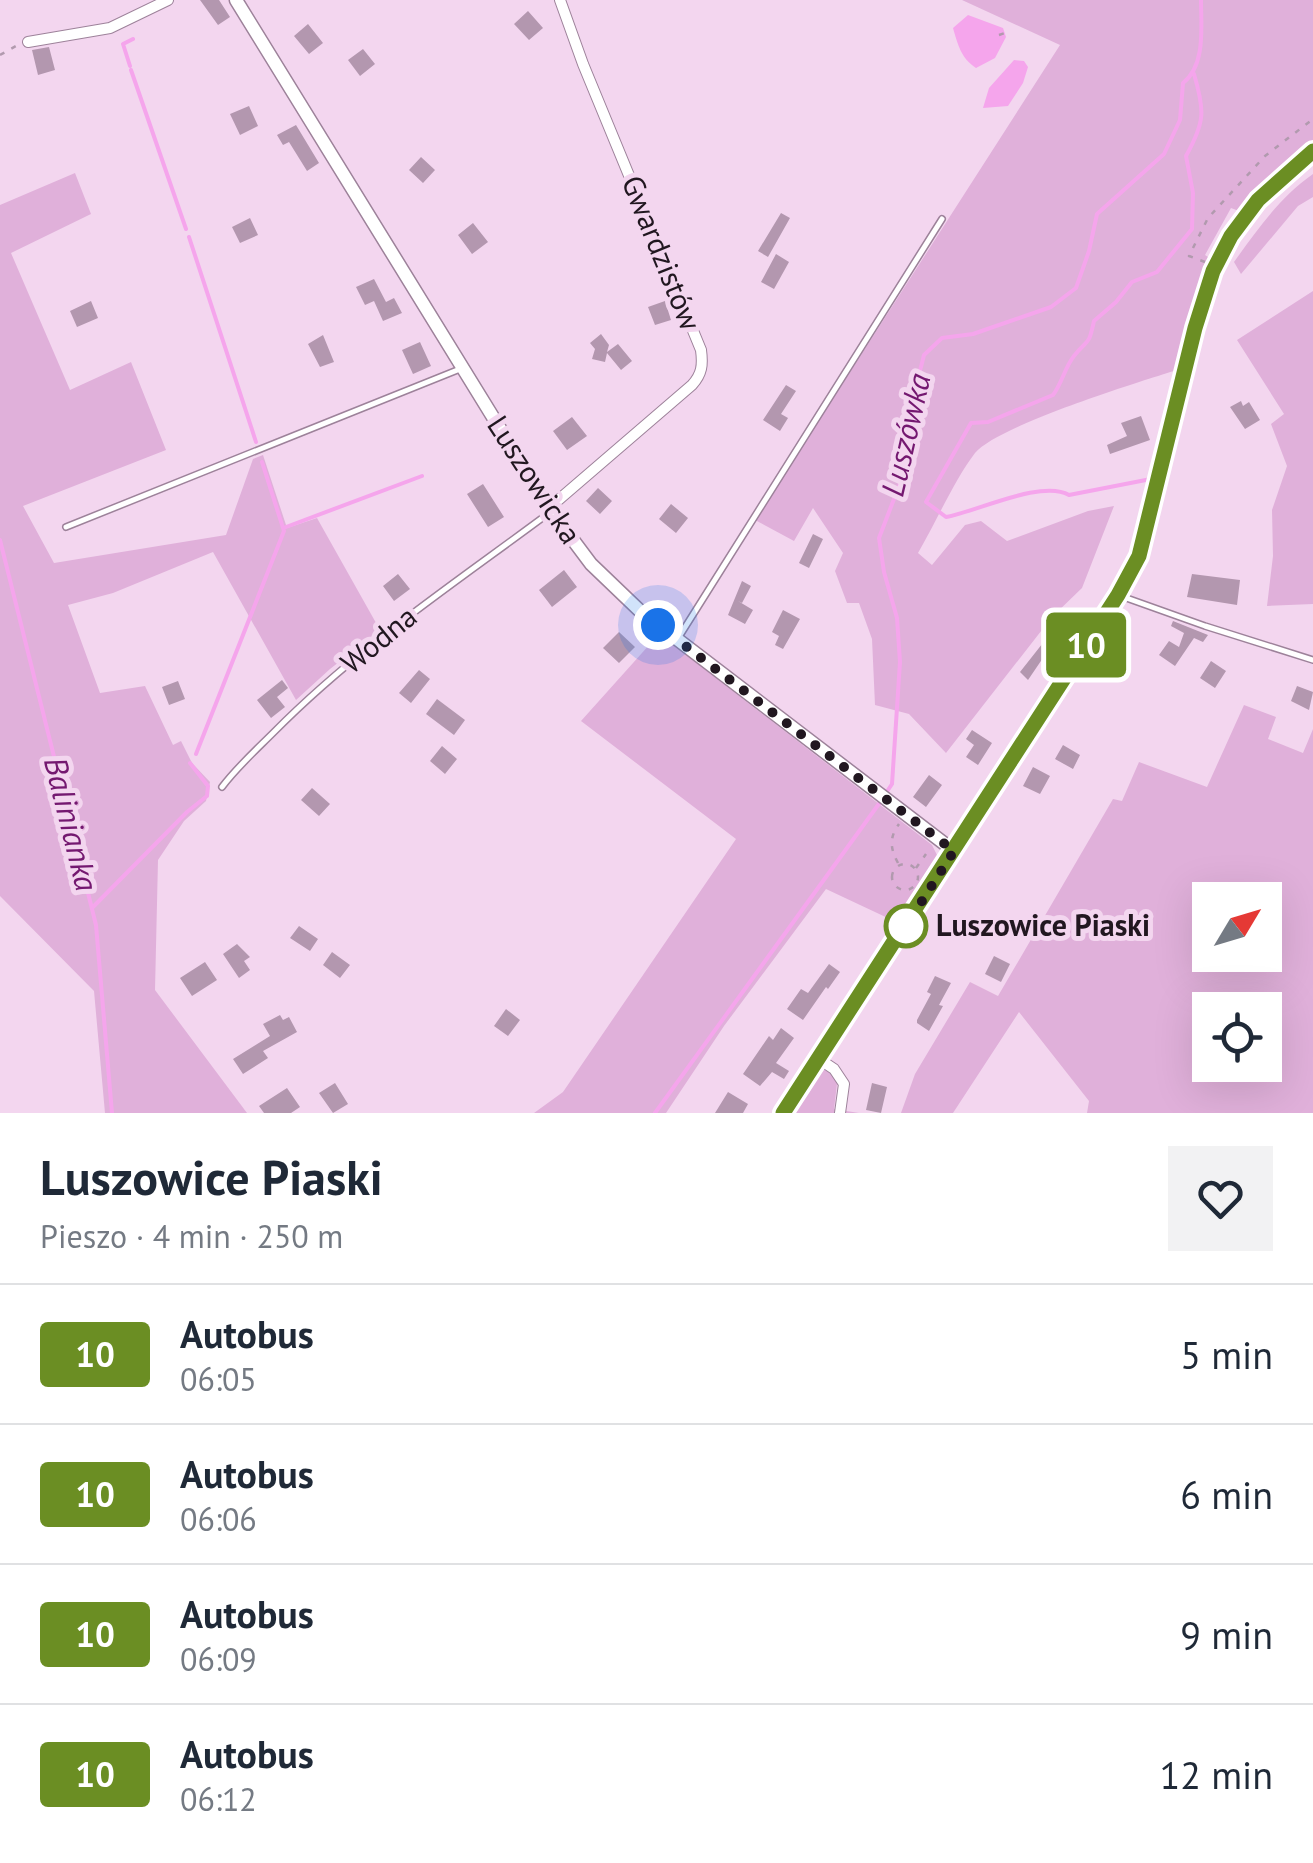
<!DOCTYPE html>
<html lang="pl">
<head>
<meta charset="utf-8">
<style>
	body { margin:0; font-family:"PT Sans",sans-serif; background:#f2f2f3; color:#1f2937; height:100vh; display:flex; flex-direction:column; font-size:38px; white-space:nowrap }
	* { box-sizing:border-box; margin:0 }
	p { font-size:32px; color:#747a83 }
	.icon { flex:none; width:55px; height:55px; fill:none; stroke:currentColor; stroke-width:2; stroke-linecap:round; stroke-linejoin:round }
	.map { position:relative; height:1113px; overflow:hidden }
	.drawer { display:flex; flex-direction:column; background:#fff; flex:1 }
	.drawer>* { flex:none }
	.badge { padding:0 20px; border-radius:8px; font-size:35px; line-height:65px }
	.needle { width:65px; rotate:52deg }
	.fabs { position:absolute; left:1192px; top:882px; display:grid; gap:20px }
	.fabs a { display:grid; place-items:center; width:90px; height:90px; border-radius:0px; background:#fff; box-shadow:0 10px 40px #0002; font-size:50px }
	.you { position:absolute; width:50px; height:50px; margin:-25px; border:8px solid #fff; border-radius:50%; background:#1a73e8; box-shadow:0 0 0 15px #1a73e833 }
	.map>.badge { position:absolute; translate:-50% -50%; box-shadow:0 0 0 5px #fff }
	.round { display:grid; place-items:center; flex:none; width:105px; height:105px; border-radius:0px; background:#f2f2f3 }
	.summary { display:flex; align-items:center; justify-content:space-between; height:170px; padding:0 40px }
	h1 { font-size:48px; font-weight:700; line-height:75px }
	ul { padding:0; list-style:none }
	li { display:flex; align-items:center; gap:30px; height:140px; padding:0 40px; border-top:2px solid #e0e1e3 }
	li div { flex:1 }
	li b { display:block; font-size:38px }
	li em { font-style:normal }
	li .badge { min-width:110px; font-weight:700; text-align:center }
	.map>svg:first-child { display:block }
	.green { fill:#e0b0da; fill-rule:evenodd }
	.water { fill:#f5a5ec }
	.lines { fill:none; stroke-linecap:round; stroke-linejoin:round }
	.stream { stroke:#f5a5ec; stroke-width:4 }
	.building { fill:#b397af }
	.service-casing { stroke:#9d829a; stroke-width:8 }
	.minor-casing { stroke:#9d829a; stroke-width:12 }
	.tertiary-casing { stroke:#9d829a; stroke-width:15 }
	.path { stroke:#b19aae; stroke-width:2.5; stroke-dasharray:5 8; stroke-linecap:butt }
	.service { stroke:#fff; stroke-width:5 }
	.minor { stroke:#fff; stroke-width:10 }
	.tertiary { stroke:#fff; stroke-width:12 }
	.line-casing { stroke:#fff; stroke-width:22 }
	.line { stroke:#6b8e23; stroke-width:15 }
	.walk { stroke:#211720; stroke-width:10; stroke-dasharray:0 18 }
	.stop-dot { fill:#fff; stroke:#6b8e23; stroke-width:5 }
	.labels { text-anchor:middle; stroke-width:10; stroke-linejoin:round; paint-order:stroke }
	.street-label { font-size:30px; fill:#211720; stroke:#f3d6ef }
	.stop-label { font-size:30px; font-weight:bold; fill:#211720; stroke:#f3d6ef; text-anchor:start }
	.water-label { font-size:32px; font-style:italic; fill:#741870; stroke:#f3d6ef }
</style>
</head>
<body>
<div class="map">
<svg width="1313" height="1113" viewBox="0 0 1313 1113">
	<rect width="100%" height="100%" fill="#f3d6ef"/>
	<path class="green" d="M962,0H1313V143L1271,176L1239,211L1231,208L1205,255L1211,259L1180,369C1139,382 999,425 975,453C955,479 935,524 918,553L932,565L965,525L981,521L1007,541L1088,511L1114,506L1082,588L1052,617L946,753L909,714L875,705L872,639L859,603H847L835,571L843,553L813,508L794,541L755,520L1060,45Z
		M75,173L91,214L11,253L70,390L131,362L166,450L23,506L54,563L226,535L253,459L263,455L287,528L317,518L380,630L330,669L296,700L213,552L113,593L68,605L100,693L145,686L173,745L181,741L192,763L210,782L206,801L184,821L158,860L155,990L247,1113H105L94,991L0,896V205Z
		M1313,174V197L1298,206L1241,274L1234,262C1257,230 1280,197 1313,174Z
		M1313,291V604L1267,606L1273,556L1272,510L1287,466L1271,424L1284,414L1237,340Z
		M659,634L932,845L939,859L904,911L892,920L826,889L724,1026L666,1113H534L563,1092L736,839L581,721Z
		M1244,705L1276,717L1268,739L1303,753L1313,729V1113H1087L1089,1101L1019,1012L953,1113H901L915,1074L970,982L998,996L1113,799L1122,801L1139,762L1207,787ZM1210,900H1265V955H1210ZM1210,1010H1265V1065H1210Z
		M822,1069L834,1074L837,1084L834,1109L859,1113H794Z"/>
	<path class="water" d="M968,15L1003,28L1006,37L995,58L976,68C961,58 958,45 953,28Z
		M1014,60L1024,61L1028,67L1023,83L1008,106L983,108L989,88Z"/>
	<g class="lines">
		<path class="stream" d="M130,66L123,44L133,39
			M131,70L186,229
			M189,237L256,442
			M1151,479L1069,495C1042,479 976,512 946,517L926,502L971,423L988,422L1053,395C1062,383 1065,367 1074,356C1089,337 1088,348 1094,321L1116,302L1132,282L1157,272L1192,229L1193,193L1186,156C1205,122 1205,111 1194,74
			M286,527L422,476
			M0,540L96,925L112,1113
			M196,754L284,531L262,462
			M886,793L892,784L900,662L897,618L884,572L879,538L904,473L901,446L924,355L942,338L973,334L1051,307L1076,288L1089,251L1097,214L1164,154L1180,120L1183,83C1206,65 1201,27 1201,0
			M93,907L187,812L207,796L208,786L190,763
			M655,1113L881,801"/>
	</g>
	<path class="building" d="M200,0H219L230,17L218,25Z
		M528,11L543,28L529,40L514,24Z
		M308,24L323,43L309,54L294,36Z
		M49,47L55,70L38,75L32,50Z
		M363,49L375,64L360,76L348,60Z
		M249,106L258,126L240,135L230,114Z
		M296,125L319,163L307,171L289,142L283,145L277,135Z
		M421,157L435,170L423,183L409,170Z
		M781,213L790,218L768,257L758,251Z
		M250,218L258,235L240,243L232,227Z
		M473,223L488,242L472,254L458,235Z
		M776,254L789,262L774,289L761,282Z
		M374,279L386,302L394,298L402,313L383,321L374,301L365,305L356,287Z
		M91,301L98,318L77,327L70,311Z
		M665,301L671,320L655,325L648,307Z
		M601,334L609,345L607,352L618,344L632,361L621,370L607,353L605,362L592,359L595,349L590,343Z
		M323,335L334,362L320,367L308,344Z
		M420,342L431,366L413,374L402,350Z
		M786,385L796,391L781,414L788,418L780,431L763,420Z
		M1241,401L1243,406L1249,402L1260,420L1245,429L1230,407Z
		M1141,416L1150,440L1110,454L1107,445L1127,436L1121,423Z
		M572,417L587,436L567,450L553,431Z
		M483,484L504,517L488,527L467,494Z
		M598,488L612,501L600,514L586,501Z
		M671,504L688,518L676,533L659,519Z
		M813,534L823,539L809,568L799,563Z
		M564,570L577,587L552,607L539,590Z
		M398,574L410,589L394,601L383,586Z
		M1192,574L1240,580L1237,605L1187,597Z
		M742,581L751,586L742,603L738,601L753,610L745,624L728,615Z
		M783,610L800,619L783,649L775,645L779,636L772,632Z
		M1173,621L1208,635L1203,642L1194,638L1175,666L1159,655L1169,641L1179,647L1184,633L1171,626Z
		M619,632L635,647L619,663L603,648Z
		M1050,634L1060,645L1049,658L1045,655L1028,680L1020,672Z
		M1211,661L1226,671L1215,688L1200,678Z
		M419,670L430,679L411,703L399,693Z
		M282,680L288,688L277,697L285,707L271,718L257,700Z
		M178,681L185,699L169,705L162,687Z
		M1297,686L1313,692L1309,710L1291,701Z
		M437,699L465,720L454,735L426,714Z
		M972,730L992,743L978,765L966,757L974,745L966,739Z
		M1063,745L1080,755L1073,769L1055,759Z
		M442,746L457,759L445,774L430,761Z
		M1033,767L1050,776L1040,794L1023,786Z
		M929,775L942,785L926,807L913,797Z
		M312,788L330,804L319,816L301,800Z
		M299,926L318,939L310,951L290,938Z
		M237,944L250,957L244,961L250,970L239,978L223,954Z
		M332,952L350,965L340,978L323,965Z
		M994,956L1010,964L1001,982L985,974Z
		M205,962L217,980L192,996L180,978Z
		M829,964L840,972L828,989L826,987L803,1020L787,1009L801,989L808,993Z
		M935,976L951,983L939,1005L943,1006L929,1031L917,1023V1020L931,994L927,992Z
		M506,1009L520,1020L508,1036L494,1026Z
		M280,1015L283,1020L289,1017L297,1032L263,1051L268,1058L243,1074L233,1059L270,1036L263,1024Z
		M781,1028L794,1038L776,1063L789,1071L784,1079L772,1072L760,1086L743,1074L769,1036L773,1040Z
		M335,1083L348,1104L333,1113L319,1093Z
		M872,1083L887,1087L881,1113L866,1110Z
		M287,1088L300,1107L291,1113H264L259,1106Z
		M728,1092L748,1104L743,1113H715Z"/>
	<g class="lines">
		<g class="service-casing">
			<path id="service" d="M66,527L460,369
				M1118,595L1205,626L1313,660
				M677,640L942,219
				M222,787C237,767 257,749 274,732C357,648 455,583 549,513"/>
		</g>
		<g class="minor-casing">
			<path id="minor" d="M28,42L110,28L168,0
				M549,508L692,385C702,374 703,365 701,350L583,64L560,0
				M819,1059L834,1069L844,1084L840,1113"/>
		</g>
		<g class="tertiary-casing">
			<path id="tertiary" d="M236,0L549,508L591,564L639,610L954,851
				M783,1113L1129,575L1139,555L1195,328L1213,271L1231,236L1258,201L1313,151"/>
		</g>
		<path class="path" d="M999,35L1005,33
			M0,55L16,46
			M1205,262L1189,256L1208,218L1265,156L1313,119
			M898,863C890,848 889,838 899,824
			M892 877a13 13 0 1 1 26 0a13 13 0 1 1-26 0Z
			M916,868L926,854"/>
		<use href="#service" class="service"/>
		<use href="#minor" class="minor"/>
		<use href="#tertiary" class="tertiary"/>
	</g>
	<g class="lines">
		<g class="line-casing">
			<path id="line" d="M783,1113L1118,595L1139,556L1195,328L1213,271L1231,236L1258,200L1313,151"/>
		</g>
		<use href="#line" class="line"/>
		<path class="walk" d="M658,625L954,851L906,926"/>
	</g>
	<circle class="stop-dot" cx="906" cy="926" r="20"/>
	<g class="labels">
		<g class="street-label">
			<text transform="translate(661 253) rotate(68)" y="10">Gwardzistów</text>
			<text transform="translate(534 480) rotate(57)" y="10">Luszowicka</text>
			<text transform="translate(379 640) rotate(-39)" y="10">Wodna</text>
		</g>
		<g class="stop-label">
			<text x="936" y="936">Luszowice Piaski</text>
		</g>
		<g class="water-label">
			<text transform="translate(906 435) rotate(-77)" y="11">Luszówka</text>
			<text transform="translate(71 824) rotate(76)" y="11">Balinianka</text>
		</g>
	</g>
</svg>
<div class="fabs">
<a><svg class="needle" viewBox="-14 -14 28 28"><path d="M0-13l5 13h-10z" fill="#e53935"/><path d="M0 13l5-13h-10z" fill="#747a83"/></svg></a>
<a><svg class="icon" aria-label="locate" viewBox="0 0 24 24"><circle cx="12" cy="12" r="6"/><path d="M12 2v4M12 18v4M2 12h4M18 12h4"/></svg></a>
</div>
<div class="you" style="left:658px;top:625px"></div>
<b class="badge" style="left:1086px;top:645px;background:#6b8e23;color:#fff">10</b>
</div>
<section class="drawer">
<div class="summary"><div><h1>Luszowice Piaski</h1><p>Pieszo · 4 min · 250 m</p></div><a class="round"><svg class="icon" aria-label="heart" viewBox="0 0 24 24"><path d="M12 20l-8-8c-3-5 5-10 8-4 3-6 11-1 8 4z"/></svg></a></div>
<ul>
<li><span class="badge" style="background:#6b8e23;color:#fff">10</span><div><b>Autobus</b><p>06:05</p></div><em>5 min</em></li>
<li><span class="badge" style="background:#6b8e23;color:#fff">10</span><div><b>Autobus</b><p>06:06</p></div><em>6 min</em></li>
<li><span class="badge" style="background:#6b8e23;color:#fff">10</span><div><b>Autobus</b><p>06:09</p></div><em>9 min</em></li>
<li><span class="badge" style="background:#6b8e23;color:#fff">10</span><div><b>Autobus</b><p>06:12</p></div><em>12 min</em></li>
</ul>
</section>
</body>
</html>
